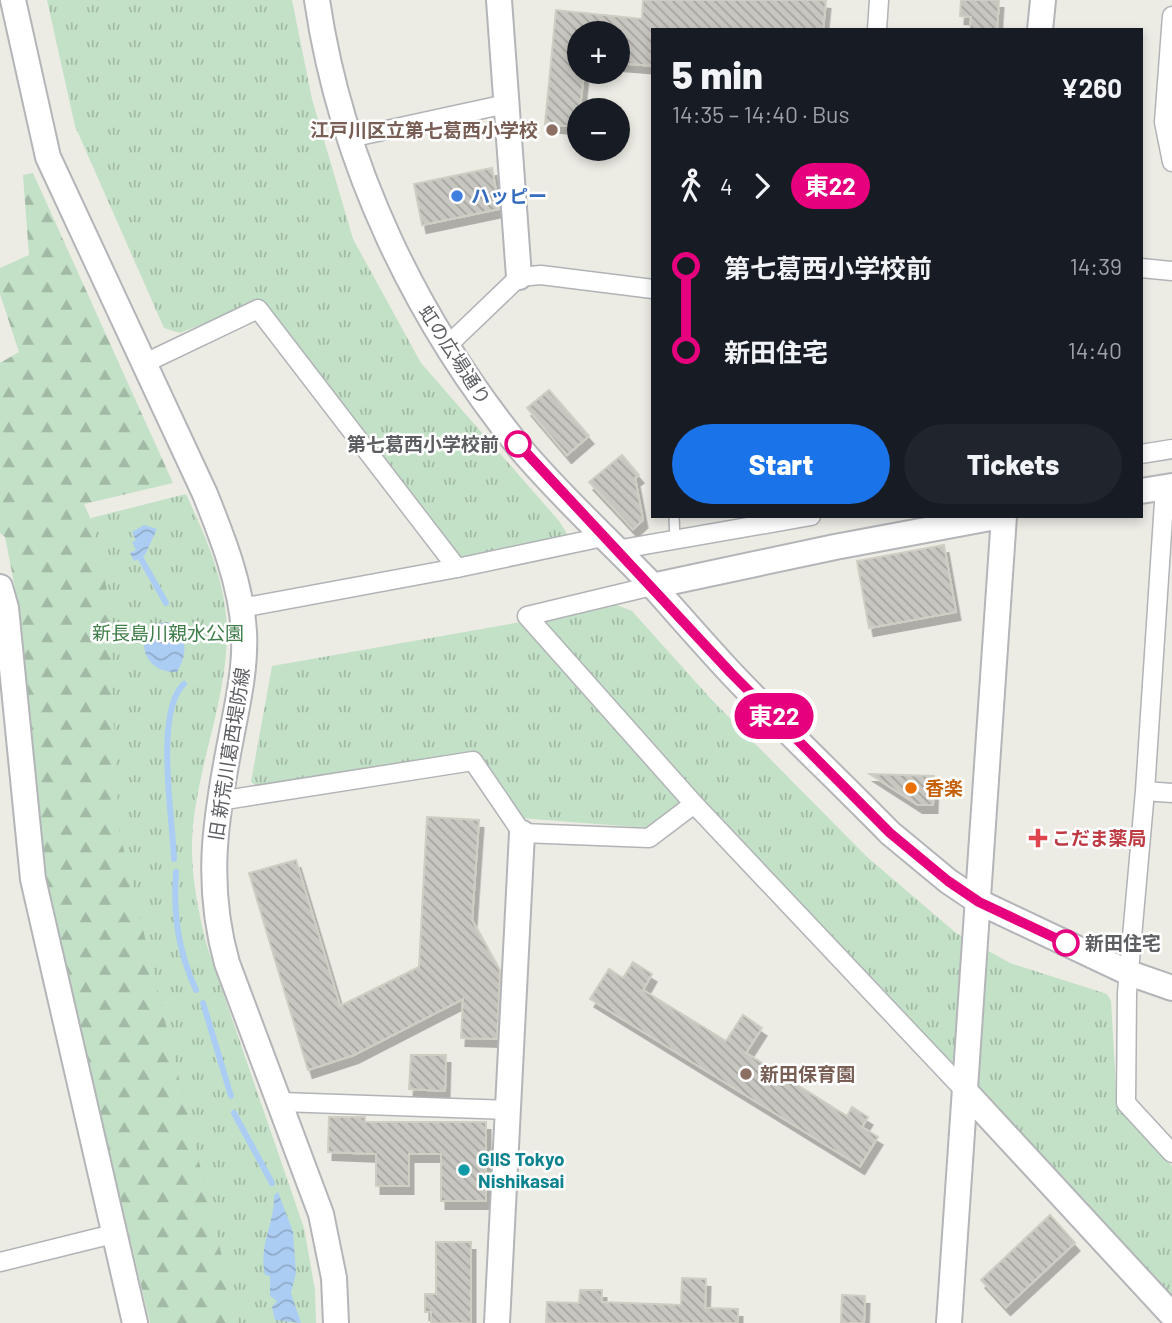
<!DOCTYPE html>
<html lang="en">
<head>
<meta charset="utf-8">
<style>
	body { margin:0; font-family:Barlow,"Noto Sans JP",sans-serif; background:#20242c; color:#f1f3f6; height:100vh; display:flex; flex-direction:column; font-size:26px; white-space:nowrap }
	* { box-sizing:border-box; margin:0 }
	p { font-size:23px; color:#9ea1a6 }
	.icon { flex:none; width:38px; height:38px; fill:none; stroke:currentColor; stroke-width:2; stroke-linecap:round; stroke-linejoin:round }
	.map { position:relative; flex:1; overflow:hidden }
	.sheet { position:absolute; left:651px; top:28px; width:492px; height:490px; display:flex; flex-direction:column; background:#171b24; border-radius:0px; box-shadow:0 4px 10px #0003 }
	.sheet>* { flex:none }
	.badge { padding:0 14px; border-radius:23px; font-size:24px; line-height:46px }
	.tools { position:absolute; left:567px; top:21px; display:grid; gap:14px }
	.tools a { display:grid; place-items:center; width:63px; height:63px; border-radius:50%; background:#171b24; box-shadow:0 4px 10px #0003; font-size:35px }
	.map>.badge { position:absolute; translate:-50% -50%; box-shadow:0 0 0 4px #fff }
	.legs { display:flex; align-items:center; gap:10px; height:77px; padding:0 21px; font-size:23px }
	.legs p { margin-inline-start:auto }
	.summary { display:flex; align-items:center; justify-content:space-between; height:119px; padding:0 21px }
	h1 { font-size:38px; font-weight:800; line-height:52px }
	.cta { display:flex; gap:14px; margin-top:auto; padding:14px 21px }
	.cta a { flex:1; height:80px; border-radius:42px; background:#1a73e8; color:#fff; font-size:28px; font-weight:800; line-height:80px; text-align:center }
	.cta a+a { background:#20242c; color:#f1f3f6 }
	ul { padding:0 21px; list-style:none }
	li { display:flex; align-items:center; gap:24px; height:84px; font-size:26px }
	li i { display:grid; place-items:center; width:10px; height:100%; margin:0 9px; background:currentColor }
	li i::after { content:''; width:18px; height:18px; margin:-9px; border:5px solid; border-radius:50%; background:#171b24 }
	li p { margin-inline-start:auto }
	li:first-child i { background:linear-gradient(#0000 50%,currentColor 0) }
	li:last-child i { background:linear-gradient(currentColor 50%,#0000 0) }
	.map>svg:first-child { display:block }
	.forest { fill:url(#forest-firs) }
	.park { fill:url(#park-tufts) }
	.water { fill:url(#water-waves) }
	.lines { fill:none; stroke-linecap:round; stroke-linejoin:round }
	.stream { stroke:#accdf3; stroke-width:6 }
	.building { fill:url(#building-back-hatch); stroke:#d0cdc3; stroke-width:2; filter:url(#shadow) }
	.lane-casing { stroke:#b1b3b7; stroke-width:12 }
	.street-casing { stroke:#b1b3b7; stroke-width:21 }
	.secondary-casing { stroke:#b3b5b9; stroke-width:28 }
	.lane { stroke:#fff; stroke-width:9 }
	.street { stroke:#fff; stroke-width:18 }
	.secondary { stroke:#fff; stroke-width:24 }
	.line-1-casing { stroke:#fff; stroke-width:16 }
	.line-1 { stroke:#e6007e; stroke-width:10 }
	.education-dot { fill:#8d6e63; stroke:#fff; stroke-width:2.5 }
	.shop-dot { fill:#3f7fe0; stroke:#fff; stroke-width:2.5 }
	.stop-1-dot { fill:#fff; stroke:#e6007e; stroke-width:3.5 }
	.food-dot { fill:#e8710a; stroke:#fff; stroke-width:2.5 }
	.health-dot { fill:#e0444e; stroke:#fff; stroke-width:2.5 }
	.culture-dot { fill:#0f9aa8; stroke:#fff; stroke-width:2.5 }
	.labels { text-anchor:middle; stroke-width:5; stroke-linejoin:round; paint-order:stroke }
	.education-label { font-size:19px; font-weight:bold; fill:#785e54; stroke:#fff; text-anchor:end }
	.shop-label { font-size:19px; font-weight:bold; fill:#366cbe; stroke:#fff; text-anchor:start }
	.street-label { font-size:19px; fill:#5c5e62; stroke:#fff }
	.stop-label { font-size:19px; font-weight:bold; fill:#5c5e62; stroke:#fff; text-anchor:end }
	.park-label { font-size:19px; fill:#3f7d49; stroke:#fff }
	.food-label { font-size:19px; font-weight:bold; fill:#c56008; stroke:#fff; text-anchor:start }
	.health-label { font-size:19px; font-weight:bold; fill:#be3a42; stroke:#fff; text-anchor:start }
	.culture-label { font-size:19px; font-weight:bold; fill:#0d838f; stroke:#fff; text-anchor:start }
</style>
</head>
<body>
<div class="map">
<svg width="1172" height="1323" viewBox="0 0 1172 1323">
	<defs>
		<pattern id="forest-firs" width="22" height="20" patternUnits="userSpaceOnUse" patternTransform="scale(1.75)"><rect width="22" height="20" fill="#c3e1c7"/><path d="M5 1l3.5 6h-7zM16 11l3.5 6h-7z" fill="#a2baa5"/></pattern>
		<pattern id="park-tufts" width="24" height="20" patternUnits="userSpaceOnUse" patternTransform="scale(1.75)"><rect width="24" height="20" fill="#c3e1c7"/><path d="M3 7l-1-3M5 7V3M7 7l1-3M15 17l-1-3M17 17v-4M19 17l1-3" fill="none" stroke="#a2baa5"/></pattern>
		<pattern id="water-waves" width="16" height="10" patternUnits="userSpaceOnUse" patternTransform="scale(1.75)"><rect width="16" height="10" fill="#accdf3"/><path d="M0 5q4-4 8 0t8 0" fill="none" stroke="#8faac8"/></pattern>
		<pattern id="building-back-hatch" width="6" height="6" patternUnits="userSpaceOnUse" patternTransform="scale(1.75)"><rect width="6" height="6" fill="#c8c6c0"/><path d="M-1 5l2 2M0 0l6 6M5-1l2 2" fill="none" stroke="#a6a49f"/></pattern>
		<filter id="shadow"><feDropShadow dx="4.5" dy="8" stdDeviation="0" flood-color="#0004"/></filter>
	</defs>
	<rect width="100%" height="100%" fill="#ecebe4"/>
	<path class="forest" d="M33,173L173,483L84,504L123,592L255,1323H150L49,899L15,588L5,537L0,533V363L19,352L0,294V268L29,255L23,175Z"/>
	<path class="park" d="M47,0H292L312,99L353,239L421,363L559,521L569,537L458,568L260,301L180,333L164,328L75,126Z
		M186,494C206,538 226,581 227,631C227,698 200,759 193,825C189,866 197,907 207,946L304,1228L315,1290L316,1323H238L119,830L107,590L91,518Z
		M617,605L632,611L710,698L866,856L956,933L1010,963L1107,994L1111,1001L1117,1105L1172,1166V1301L689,796L648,828L520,818L474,752L258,787L251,782L272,666Z"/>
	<path class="water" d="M144,525L157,529L145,555L134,561L130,553L136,550L132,542L136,540L132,532Z
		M168,622C187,634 189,653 177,672C139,675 131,624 168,622Z
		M278,1192L293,1232L296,1273L291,1293L301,1323L275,1320L272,1307L277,1301L270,1296V1276L265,1275C258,1245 275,1224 274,1195Z"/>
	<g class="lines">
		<path class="stream" d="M140,557L166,603
			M174,859C173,821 154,711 184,684
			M176,872C173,914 178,951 196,990
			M203,1003L231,1096
			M234,1113L272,1183"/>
	</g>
	<path class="building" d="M643,0H817L826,1L823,30H653V66L618,63V33H579V72H584L578,127L545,124L556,10L642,19Z
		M961,0H999L997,30H970L971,17L960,16Z
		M492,168L499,209L422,225L414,184Z
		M549,390L589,436L567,455L527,408Z
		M622,455L639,475L635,478L643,520L633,529L589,482Z
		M944,545L956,612L869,628L857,561Z
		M870,774L934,776L933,805H918Z
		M427,817L479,820L472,920L500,971L497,1039L461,1038L463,999L354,1055L308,1070L249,873L296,860L340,1006L419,967Z
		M633,962L652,974L643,990L726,1041L743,1015L762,1028L746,1053L847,1116L852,1107L868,1117L862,1127L878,1137L860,1166L590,999L609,969L623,978Z
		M411,1055H446L445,1091L409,1089Z
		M329,1117H365V1122H486V1201H441V1154H409V1186H376V1154L328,1152Z
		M1050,1215L1075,1243L1006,1307L981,1280Z
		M436,1242H471V1323H431V1312H425V1294H436Z
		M682,1278L706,1279L705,1308L738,1309V1323H546L547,1302L579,1303L580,1290H602V1302L681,1305Z
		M842,1295L865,1296L864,1323H841Z"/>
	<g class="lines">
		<g class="lane-casing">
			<path id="lane" d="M674,516L675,541"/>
		</g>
		<g class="street-casing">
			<path id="street" d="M1172,16L1164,122L1172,162
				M877,30L879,0
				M350,138L506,104
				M1141,268L1172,271
				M447,346L519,277L541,275L653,289
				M143,364L258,309L457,568
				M1141,454L1172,449
				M1165,487L1145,791L1127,993L1126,1103L1172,1153
				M616,550L811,516
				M652,586L527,616L694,804L965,1091
				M241,608L457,568L603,537
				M1145,791L1172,793
				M219,801L473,761L522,833L649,838L694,804
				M281,1102L510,1110
				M0,1262L113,1234"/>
		</g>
		<g class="secondary-casing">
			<path id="secondary" d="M13,0L48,157L205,494C223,539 241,584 244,632C246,669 237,706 230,743C215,821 205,885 227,963L321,1214L334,1278L336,1323
				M317,0C341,164 416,320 520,448C561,497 608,539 652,585C678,614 703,643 730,672C782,727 837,779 890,833L948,881L979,902L1129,973L1172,988
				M499,0L519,277
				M1040,30L1043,0
				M1141,491L1172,486
				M652,586L835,547L1001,516
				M0,587L6,608L33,879L135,1323
				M965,1091L1172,1315
				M497,1323L522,833
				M949,1323L1004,516"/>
		</g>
		<use href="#lane" class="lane"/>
		<use href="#street" class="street"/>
		<use href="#secondary" class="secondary"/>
	</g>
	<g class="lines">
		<g class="line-1-casing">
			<path id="line-1" d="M518,444L731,673L890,833L948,881L979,902L1066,943"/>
		</g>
		<use href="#line-1" class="line-1"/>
	</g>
	<g class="education-dot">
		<circle cx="552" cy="130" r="7"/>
		<circle cx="746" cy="1074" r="7"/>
	</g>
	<circle class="shop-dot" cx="457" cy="196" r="7"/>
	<g class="stop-1-dot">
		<circle cx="518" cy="444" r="12"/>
		<circle cx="1066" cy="943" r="12"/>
	</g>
	<circle class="food-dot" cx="911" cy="788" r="7"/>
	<path class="health-dot" d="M1034.5 827.5h7v7h7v7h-7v7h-7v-7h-7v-7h7z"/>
	<circle class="culture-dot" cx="464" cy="1170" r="7"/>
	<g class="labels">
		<g class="education-label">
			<text x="538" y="137">江戸川区立第七葛西小学校</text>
			<text x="760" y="1081" text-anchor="start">新田保育園</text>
		</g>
		<g class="shop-label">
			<text x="471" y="203">ハッピー</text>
		</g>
		<g class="street-label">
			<text transform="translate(455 355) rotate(57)" y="7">虹の広場通り</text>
			<text transform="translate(229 754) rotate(-81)" y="7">旧 新荒川葛西堤防線</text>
		</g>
		<g class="stop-label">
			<text x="499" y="451">第七葛西小学校前</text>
			<text x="1085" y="950" text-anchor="start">新田住宅</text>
		</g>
		<g class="park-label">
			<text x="168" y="640">新長島川親水公園</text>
		</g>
		<g class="food-label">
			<text x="925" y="795">香楽</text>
		</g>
		<g class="health-label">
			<text x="1052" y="845">こだま薬局</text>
		</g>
		<g class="culture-label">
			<text x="478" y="1166">GIIS Tokyo<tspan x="478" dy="22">Nishikasai</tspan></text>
		</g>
	</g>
</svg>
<div class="tools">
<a>+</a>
<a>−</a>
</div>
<b class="badge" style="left:774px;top:716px;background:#e6007e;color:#fff">東22</b>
<section class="sheet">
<div class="summary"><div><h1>5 min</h1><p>14:35 – 14:40 · Bus</p></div><b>¥260</b></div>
<div class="legs"><svg class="icon" aria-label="walk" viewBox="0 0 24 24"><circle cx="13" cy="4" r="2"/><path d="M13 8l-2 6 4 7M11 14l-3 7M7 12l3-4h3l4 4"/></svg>4<svg class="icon" aria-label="forward" viewBox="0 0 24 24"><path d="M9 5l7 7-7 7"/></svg><b class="badge" style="background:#e6007e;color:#fff">東22</b></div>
<ul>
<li><i style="color:#e6007e"></i><b>第七葛西小学校前</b><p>14:39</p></li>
<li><i style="color:#e6007e"></i><b>新田住宅</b><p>14:40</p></li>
</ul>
<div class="cta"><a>Start</a><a>Tickets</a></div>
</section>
</div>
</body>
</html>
